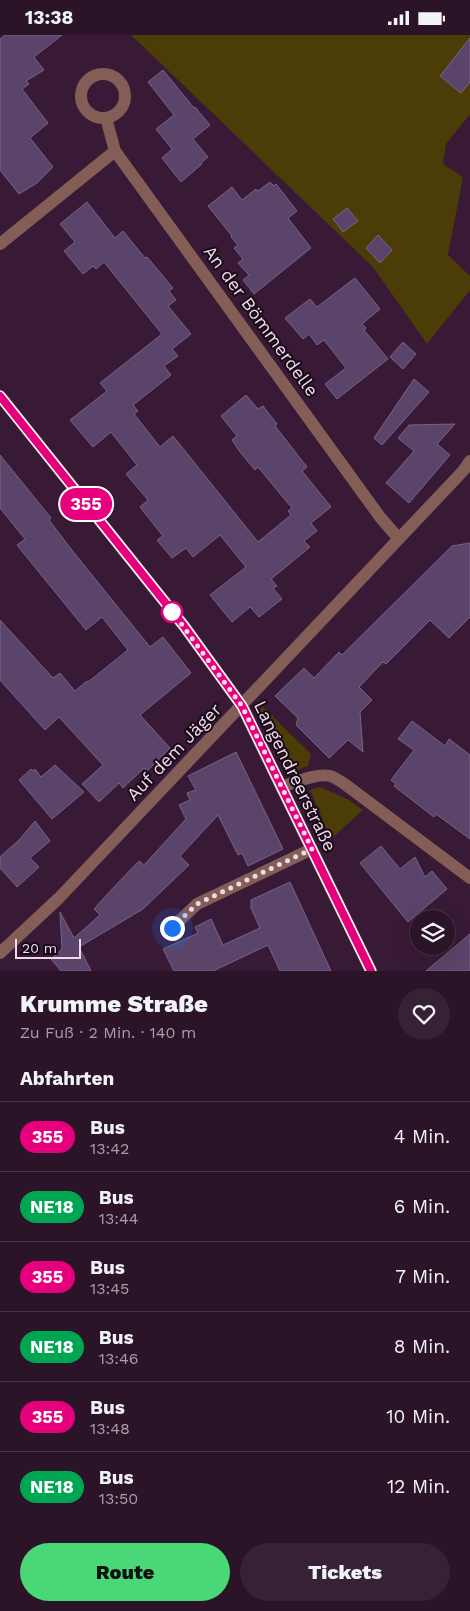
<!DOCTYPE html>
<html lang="de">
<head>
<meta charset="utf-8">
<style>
	body { margin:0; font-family:"Work Sans",sans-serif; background:#372134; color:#f1f3f6; height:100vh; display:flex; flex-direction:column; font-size:19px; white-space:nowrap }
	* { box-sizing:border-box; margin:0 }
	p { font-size:16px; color:#a69ea8 }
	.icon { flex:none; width:28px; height:28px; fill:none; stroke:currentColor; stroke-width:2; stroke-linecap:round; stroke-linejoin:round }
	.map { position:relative; height:936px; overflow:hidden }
	.details { display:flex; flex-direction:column; background:#2b1428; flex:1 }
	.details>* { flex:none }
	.badge { padding:0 10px; border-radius:16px; font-size:18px; line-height:32px }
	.tools { position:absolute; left:410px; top:875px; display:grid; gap:10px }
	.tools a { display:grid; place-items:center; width:45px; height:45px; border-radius:50%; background:#2b1428; box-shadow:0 5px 20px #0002,0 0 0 1px #473345; font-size:25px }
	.scale { position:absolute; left:15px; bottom:12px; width:66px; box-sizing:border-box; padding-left:5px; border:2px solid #efdaeb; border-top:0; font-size:14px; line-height:18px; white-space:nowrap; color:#efdaeb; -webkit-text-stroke:4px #180b17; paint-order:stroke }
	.you { position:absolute; width:25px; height:25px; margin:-12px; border:4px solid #fff; border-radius:50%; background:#1a73e8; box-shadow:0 0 0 8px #1a73e833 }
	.map>.badge { position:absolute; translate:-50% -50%; box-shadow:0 0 0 2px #fff }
	h2 { padding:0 20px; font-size:19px; line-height:45px }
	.round { display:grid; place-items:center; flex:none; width:52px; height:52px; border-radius:26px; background:#372134 }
	.headline { display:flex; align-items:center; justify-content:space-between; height:85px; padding:0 20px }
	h1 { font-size:24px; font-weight:800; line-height:38px }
	.primary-button { display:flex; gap:10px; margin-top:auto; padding:10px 20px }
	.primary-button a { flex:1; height:58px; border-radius:30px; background:#49d778; color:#111; font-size:20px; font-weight:800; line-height:58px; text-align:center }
	.primary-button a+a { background:#372134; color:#f1f3f6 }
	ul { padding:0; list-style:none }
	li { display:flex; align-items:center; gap:15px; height:70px; padding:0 20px; border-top:1px solid #473345 }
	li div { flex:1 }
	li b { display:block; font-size:19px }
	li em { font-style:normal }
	li .badge { min-width:55px; font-weight:700; text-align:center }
	.status { display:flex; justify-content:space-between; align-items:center; height:35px; padding:0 25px; background:#2b1428; direction:ltr }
	.status svg { height:14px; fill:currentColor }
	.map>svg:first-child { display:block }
	.green { fill:#4b3c08 }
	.building { fill:#5a4469; stroke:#796289 }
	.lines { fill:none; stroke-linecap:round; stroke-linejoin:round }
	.minor { stroke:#825e57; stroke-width:12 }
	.line-casing { stroke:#fff; stroke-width:11 }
	.line { stroke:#e6007e; stroke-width:8 }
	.walk { stroke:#efdaeb; stroke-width:5; stroke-dasharray:0 9 }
	.stop-dot { fill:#fff; stroke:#e6007e; stroke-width:2.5 }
	.labels { text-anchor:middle; stroke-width:4; stroke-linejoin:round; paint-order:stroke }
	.street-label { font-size:18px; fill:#efdaeb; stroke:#180b17 }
</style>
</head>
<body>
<div class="status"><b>13:38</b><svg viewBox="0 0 49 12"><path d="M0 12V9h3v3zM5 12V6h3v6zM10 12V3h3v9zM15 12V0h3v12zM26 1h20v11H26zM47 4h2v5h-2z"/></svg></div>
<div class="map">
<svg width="470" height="936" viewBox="0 0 470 936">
	<rect width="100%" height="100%" fill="#391a36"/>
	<path class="green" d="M131,0H470V79L446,109L443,129L463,142L448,220L470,241V255L427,309L373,232Z
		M263,672L311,719L308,731L294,736L286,728L260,674Z
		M320,752L349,765L363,775L331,804L310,755Z"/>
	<path class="building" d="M5,0H62L34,22L44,35L26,46L29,49L22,54L48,88L30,103L53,132L37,148L19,159L0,135V4Z
		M470,3V47L461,58L440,41Z
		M163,35L194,73L195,72L210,90L193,104L208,122L201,128L202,129L181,147L162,123L172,114L156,94L174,80L148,47Z
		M270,147L274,151L276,149L297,176L288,183L311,213L254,259L243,245L249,240L238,228L243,224L234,213L238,210L231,202L232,201L208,171L232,152L242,165L256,154L258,156Z
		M87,167L115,203L123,196L145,223L147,222L173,253L169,256L176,265L168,271L191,299L172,314L178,321L164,331L171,340L133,370L138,376L134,379L160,412L173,401L258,507L291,480L288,476L292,473L258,432L255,435L240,417L232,405L237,401L221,381L246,360L258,374L263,371L277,389L275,391L307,432L302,436L331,472L311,488L317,496L304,506L310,512L271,544L277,551L273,553L282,564L259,582L250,572L232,587L210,560L246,532L220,500L193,522L186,513L172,523L157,505L163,501L140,472L148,465L126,439L137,430L111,397L93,412L70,385L107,356L100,348L162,299L104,227L96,234L93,231L83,239L64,216L75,207L60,189Z
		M347,173L358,186L343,197L333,184Z
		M378,200L392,215L380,228L366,213Z
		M355,243L380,274L362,289L366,293L364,295L388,324L337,364L325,349L346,333L324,305L317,310L309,299L303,304L285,283L310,264L317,272Z
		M403,307L416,319L403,334L390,322Z
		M414,344L429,357L382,410L374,403Z
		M455,389L437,409L450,420L409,468L386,448L414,416L398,403L409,390Z
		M0,420L51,483L49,485L71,514L150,612L163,602L191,638L140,680L170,713L147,736L144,733L123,753L119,748L99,767L82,749L103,730L59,682L45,695L0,645V585L53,643L60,638L75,656L87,646L88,647L128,615L102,582L86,595L17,510L25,504L0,473Z
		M470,508V582L449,603L430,585L386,629L383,627L359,652L372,665L360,677L363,717L348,705L329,723L296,690L298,683L275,661L304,633L314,643L339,617L342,620L452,511Z
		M412,686L445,711L449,704L470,720V804L436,779L434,782L394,751L396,749L391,745L414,715L398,704Z
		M236,717L283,814L248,831L242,818L238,820L218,780L180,821L189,830L143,874L79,912L91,936H61L51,924L62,914L60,877L74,903L100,880L94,874L114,852L139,826L144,830L186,784L179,770L190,765L187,758L196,755L188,741Z
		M55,730L84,757L52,784L19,745L31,734L33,736L35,734L41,742Z
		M35,786L50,806L30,823L39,832L17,852L0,833V822L20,804Z
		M381,811L400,834L415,822L425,842L432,836L447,854L408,887L360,828Z
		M290,847L331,936H280L268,910L213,936H174L163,914L198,898L195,892L211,884L223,910L260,893L251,873V865Z
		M470,899V936H426Z"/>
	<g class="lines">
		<path class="minor" d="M81 61a22 22 0 1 1 44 0a22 22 0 1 1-44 0Z
			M106,83L115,116L380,482L399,504
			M0,209L115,116
			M0,361L184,591L242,671L371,936
			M281,752C294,748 320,736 333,742C339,745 345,749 350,753L470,843
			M172,893L197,869L312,814
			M0,918L59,863L463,436L470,426"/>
	</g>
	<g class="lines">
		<g class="line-casing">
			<path id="line" d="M0,361L184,591L242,671L371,936"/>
		</g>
		<use href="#line" class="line"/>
		<path class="walk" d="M172,893L197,869L312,814L242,671L171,575L172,577"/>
	</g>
	<circle class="stop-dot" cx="172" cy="577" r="10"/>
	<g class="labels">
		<g class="street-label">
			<text transform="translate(261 286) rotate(54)" y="6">An der Bömmerdelle</text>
			<text transform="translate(174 717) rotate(-46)" y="6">Auf dem Jäger</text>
			<text transform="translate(295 741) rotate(64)" y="6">Langendreerstraße</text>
		</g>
	</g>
</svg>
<div class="tools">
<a><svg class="icon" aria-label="layers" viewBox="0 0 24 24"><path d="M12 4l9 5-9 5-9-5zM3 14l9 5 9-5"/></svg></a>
</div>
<div class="scale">20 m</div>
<div class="you" style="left:172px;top:893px"></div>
<b class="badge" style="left:86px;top:469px;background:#e6007e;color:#fff">355</b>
</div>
<section class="details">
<div class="headline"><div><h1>Krumme Straße</h1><p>Zu Fuß · 2 Min. · 140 m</p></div><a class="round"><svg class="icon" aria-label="heart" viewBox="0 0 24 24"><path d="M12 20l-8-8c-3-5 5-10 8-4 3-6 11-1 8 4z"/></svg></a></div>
<h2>Abfahrten</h2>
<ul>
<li><span class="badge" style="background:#e6007e;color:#fff">355</span><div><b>Bus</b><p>13:42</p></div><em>4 Min.</em></li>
<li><span class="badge" style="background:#00a651;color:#fff">NE18</span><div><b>Bus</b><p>13:44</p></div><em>6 Min.</em></li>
<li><span class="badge" style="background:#e6007e;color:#fff">355</span><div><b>Bus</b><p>13:45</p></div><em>7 Min.</em></li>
<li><span class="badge" style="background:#00a651;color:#fff">NE18</span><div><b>Bus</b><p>13:46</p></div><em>8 Min.</em></li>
<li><span class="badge" style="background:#e6007e;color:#fff">355</span><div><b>Bus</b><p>13:48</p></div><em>10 Min.</em></li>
<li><span class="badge" style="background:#00a651;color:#fff">NE18</span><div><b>Bus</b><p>13:50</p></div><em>12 Min.</em></li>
</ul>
<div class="primary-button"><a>Route</a><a>Tickets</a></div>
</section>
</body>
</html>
